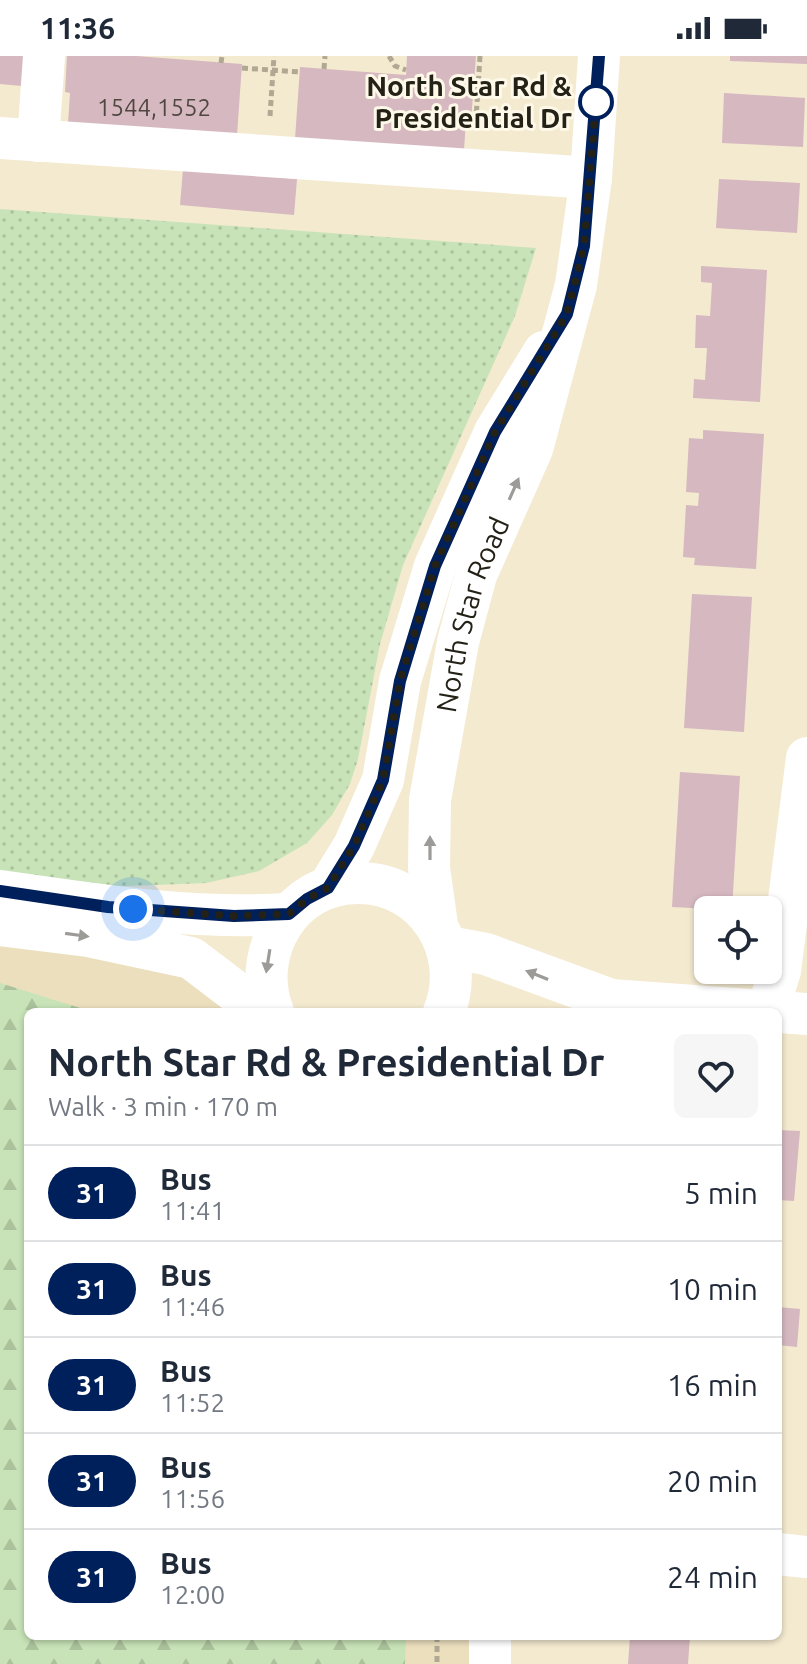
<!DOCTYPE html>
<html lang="en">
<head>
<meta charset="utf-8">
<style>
	body { margin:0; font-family:Ubuntu,sans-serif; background:#f6f6f7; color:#1f2937; height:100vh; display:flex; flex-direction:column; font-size:30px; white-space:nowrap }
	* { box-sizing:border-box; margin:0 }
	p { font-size:26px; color:#747a83 }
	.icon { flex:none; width:44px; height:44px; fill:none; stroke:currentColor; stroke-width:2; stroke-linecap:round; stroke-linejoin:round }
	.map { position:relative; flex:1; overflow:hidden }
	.details { position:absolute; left:24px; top:952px; width:758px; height:632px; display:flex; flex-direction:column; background:#fff; border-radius:12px; box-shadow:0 2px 6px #0004 }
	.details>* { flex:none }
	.badge { padding:0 16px; border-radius:26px; font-size:28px; line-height:52px }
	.tools { position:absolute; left:694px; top:840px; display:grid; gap:16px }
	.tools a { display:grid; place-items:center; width:88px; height:88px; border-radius:12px; background:#fff; box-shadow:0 2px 6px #0004; font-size:40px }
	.you { position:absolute; width:40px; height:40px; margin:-20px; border:6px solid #fff; border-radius:50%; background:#1a73e8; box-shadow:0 0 0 12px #1a73e833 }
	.map>.badge { position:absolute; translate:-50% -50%; box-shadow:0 0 0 4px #fff }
	.round { display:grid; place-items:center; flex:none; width:84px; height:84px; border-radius:12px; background:#f6f6f7 }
	.head { display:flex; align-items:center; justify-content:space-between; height:136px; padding:0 24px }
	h1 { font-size:38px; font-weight:700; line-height:60px }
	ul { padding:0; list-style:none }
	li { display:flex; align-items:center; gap:24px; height:96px; padding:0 24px; border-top:2px solid #e0e1e3 }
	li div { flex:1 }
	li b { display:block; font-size:30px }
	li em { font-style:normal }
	li .badge { min-width:88px; font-weight:700; text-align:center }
	.status { display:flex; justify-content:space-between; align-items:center; height:56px; padding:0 40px; background:#fff; direction:ltr }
	.status svg { height:22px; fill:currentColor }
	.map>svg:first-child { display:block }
	.built { fill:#ebdfbe }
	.green { fill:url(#green-dots) }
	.forest { fill:url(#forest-firs) }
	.building { fill:#d6b8c0 }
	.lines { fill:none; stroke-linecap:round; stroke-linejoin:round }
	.path { stroke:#b0a893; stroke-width:5; stroke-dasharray:6 4; stroke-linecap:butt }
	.minor { stroke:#fff; stroke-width:42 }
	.oneway { fill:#9c9b97 }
	.line-casing { stroke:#fff; stroke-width:18 }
	.line { stroke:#00205b; stroke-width:12 }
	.walk { stroke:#242117; stroke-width:8; stroke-dasharray:0 14.4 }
	.stop-dot { fill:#fff; stroke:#00205b; stroke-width:4 }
	.labels { text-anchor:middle; stroke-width:6; stroke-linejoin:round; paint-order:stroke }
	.number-label { font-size:24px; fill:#504741 }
	.stop-label { font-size:28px; font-weight:bold; fill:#242117; stroke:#fdf8e8; text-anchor:end }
	.street-label { font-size:28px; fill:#242117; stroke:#fdf8e8 }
</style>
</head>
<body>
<div class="status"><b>11:36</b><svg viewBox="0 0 49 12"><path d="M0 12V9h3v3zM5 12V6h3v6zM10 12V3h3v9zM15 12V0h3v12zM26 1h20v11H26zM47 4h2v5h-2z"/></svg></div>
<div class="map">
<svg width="807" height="1608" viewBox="0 0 807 1608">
	<defs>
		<pattern id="green-dots" width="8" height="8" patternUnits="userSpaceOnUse" patternTransform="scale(2)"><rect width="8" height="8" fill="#c8e3b7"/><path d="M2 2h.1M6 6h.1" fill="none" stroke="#acc29d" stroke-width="1.8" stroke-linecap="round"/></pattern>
		<pattern id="forest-firs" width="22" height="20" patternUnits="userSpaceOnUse" patternTransform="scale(2)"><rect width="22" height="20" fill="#c8e3b7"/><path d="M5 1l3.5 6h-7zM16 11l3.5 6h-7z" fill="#acc29d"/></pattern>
	</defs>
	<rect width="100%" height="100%" fill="#f4ead0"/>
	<path class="built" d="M0,869L88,880L262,956H28V1580H490V1608H0Z"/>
	<path class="green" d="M0,153L536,192L515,260L403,509L380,588L358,703L350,728L332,759L307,787L259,815L206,827L79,832L0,819Z"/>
	<path class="forest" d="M0,927L93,956H28V1580H406L405,1608H0Z"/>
	<path class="building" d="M0,0H25L22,30L0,28Z
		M67,0H136L242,8L237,79L68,67L70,37L65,36Z
		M407,0H476L471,65L466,64L464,94L295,83L300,11L406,19Z
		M730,0H807V8L730,5Z
		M724,37L805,42L803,91L722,87Z
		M183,113L297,123L294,159L180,149Z
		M719,123L800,127L797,177L716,172Z
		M701,210L767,214L760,346L693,342L694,323L705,324L707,292H695L696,259L710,260L712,227L701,226Z
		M703,374L764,378L756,513L694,509L695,502L683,501L686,449L698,450L699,437L686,436L689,382L703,383Z
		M692,538L752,541L744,676L684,672Z
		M680,716L740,720L732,854L672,851Z
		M778,1074L800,1075L794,1145L778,1144Z
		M778,1251L800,1253L797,1291L778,1289Z
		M630,1580H690L688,1608H628Z"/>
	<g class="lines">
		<path class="path" d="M389,0L395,10L406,14
			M480,0L476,63L503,65L502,73
			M221,7L222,0
			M242,12L300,16
			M324,13L325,0
			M270,60L274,0
			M437,1580V1608"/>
		<g class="minor">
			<path d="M0,82L591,122"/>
			<path d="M38,85L44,0"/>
			<path d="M328,832L354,790L383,724L400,625L435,510L495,376L544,296"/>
			<path d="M0,835C96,849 192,864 289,858"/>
			<path d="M0,869L88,880L191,902L262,956"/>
			<path id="s1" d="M437,869L429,812L430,744L458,586L476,519L532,393L576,229L591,122L599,0"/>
			<path d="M448,891L486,898L611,944L807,958"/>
			<path d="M768,953L780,915L807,702"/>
			<path d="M273,956C250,896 291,826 359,827C426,827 468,896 444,956"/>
			<path d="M778,1498L807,1501"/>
			<path d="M490,1608V1580"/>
		</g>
	</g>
	<defs><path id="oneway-solid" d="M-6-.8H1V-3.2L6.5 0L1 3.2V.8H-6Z" transform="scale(2)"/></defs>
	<g class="oneway">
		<use href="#oneway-solid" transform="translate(514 433) rotate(-66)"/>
		<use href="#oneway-solid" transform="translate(430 792) rotate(-90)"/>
		<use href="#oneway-solid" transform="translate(77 879) rotate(8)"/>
		<use href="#oneway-solid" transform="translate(268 905) rotate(99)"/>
		<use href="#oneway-solid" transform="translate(537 919) rotate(-158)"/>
	</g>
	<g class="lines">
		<g class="line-casing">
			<path id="line" d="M0,835L108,851L234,860L289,858L307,843L328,832L354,790L383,724L400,625L435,510L495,376L567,258L584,190L599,0"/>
		</g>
		<use href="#line" class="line"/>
		<path class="walk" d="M133,853L234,860L289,858L307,843L328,832L354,790L383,724L400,625L435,510L495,376L567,258L584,190L596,46"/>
	</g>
	<circle class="stop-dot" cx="596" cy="46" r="16"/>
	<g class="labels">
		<g class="number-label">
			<text x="154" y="60">1544,1552</text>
		</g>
		<g class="stop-label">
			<text x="572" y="40">North Star Rd &amp;<tspan x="572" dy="32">Presidential Dr</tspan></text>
		</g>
		<g class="street-label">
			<text dy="10" stroke="none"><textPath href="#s1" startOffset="316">North Star Road</textPath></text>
		</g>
	</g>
</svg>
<div class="tools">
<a><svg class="icon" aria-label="locate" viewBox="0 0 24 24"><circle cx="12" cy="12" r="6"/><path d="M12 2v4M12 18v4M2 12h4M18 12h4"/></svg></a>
</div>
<div class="you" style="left:133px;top:853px"></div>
<section class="details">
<div class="head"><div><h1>North Star Rd &amp; Presidential Dr</h1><p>Walk · 3 min · 170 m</p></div><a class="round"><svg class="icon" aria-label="heart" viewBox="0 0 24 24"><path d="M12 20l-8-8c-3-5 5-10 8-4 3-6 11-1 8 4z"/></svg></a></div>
<ul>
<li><span class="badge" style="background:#00205b;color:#fff">31</span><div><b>Bus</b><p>11:41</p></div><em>5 min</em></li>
<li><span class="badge" style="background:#00205b;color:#fff">31</span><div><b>Bus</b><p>11:46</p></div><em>10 min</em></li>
<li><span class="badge" style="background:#00205b;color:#fff">31</span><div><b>Bus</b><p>11:52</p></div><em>16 min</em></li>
<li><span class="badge" style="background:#00205b;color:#fff">31</span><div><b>Bus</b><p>11:56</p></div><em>20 min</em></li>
<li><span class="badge" style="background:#00205b;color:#fff">31</span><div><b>Bus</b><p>12:00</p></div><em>24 min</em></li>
</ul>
</section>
</div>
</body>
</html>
